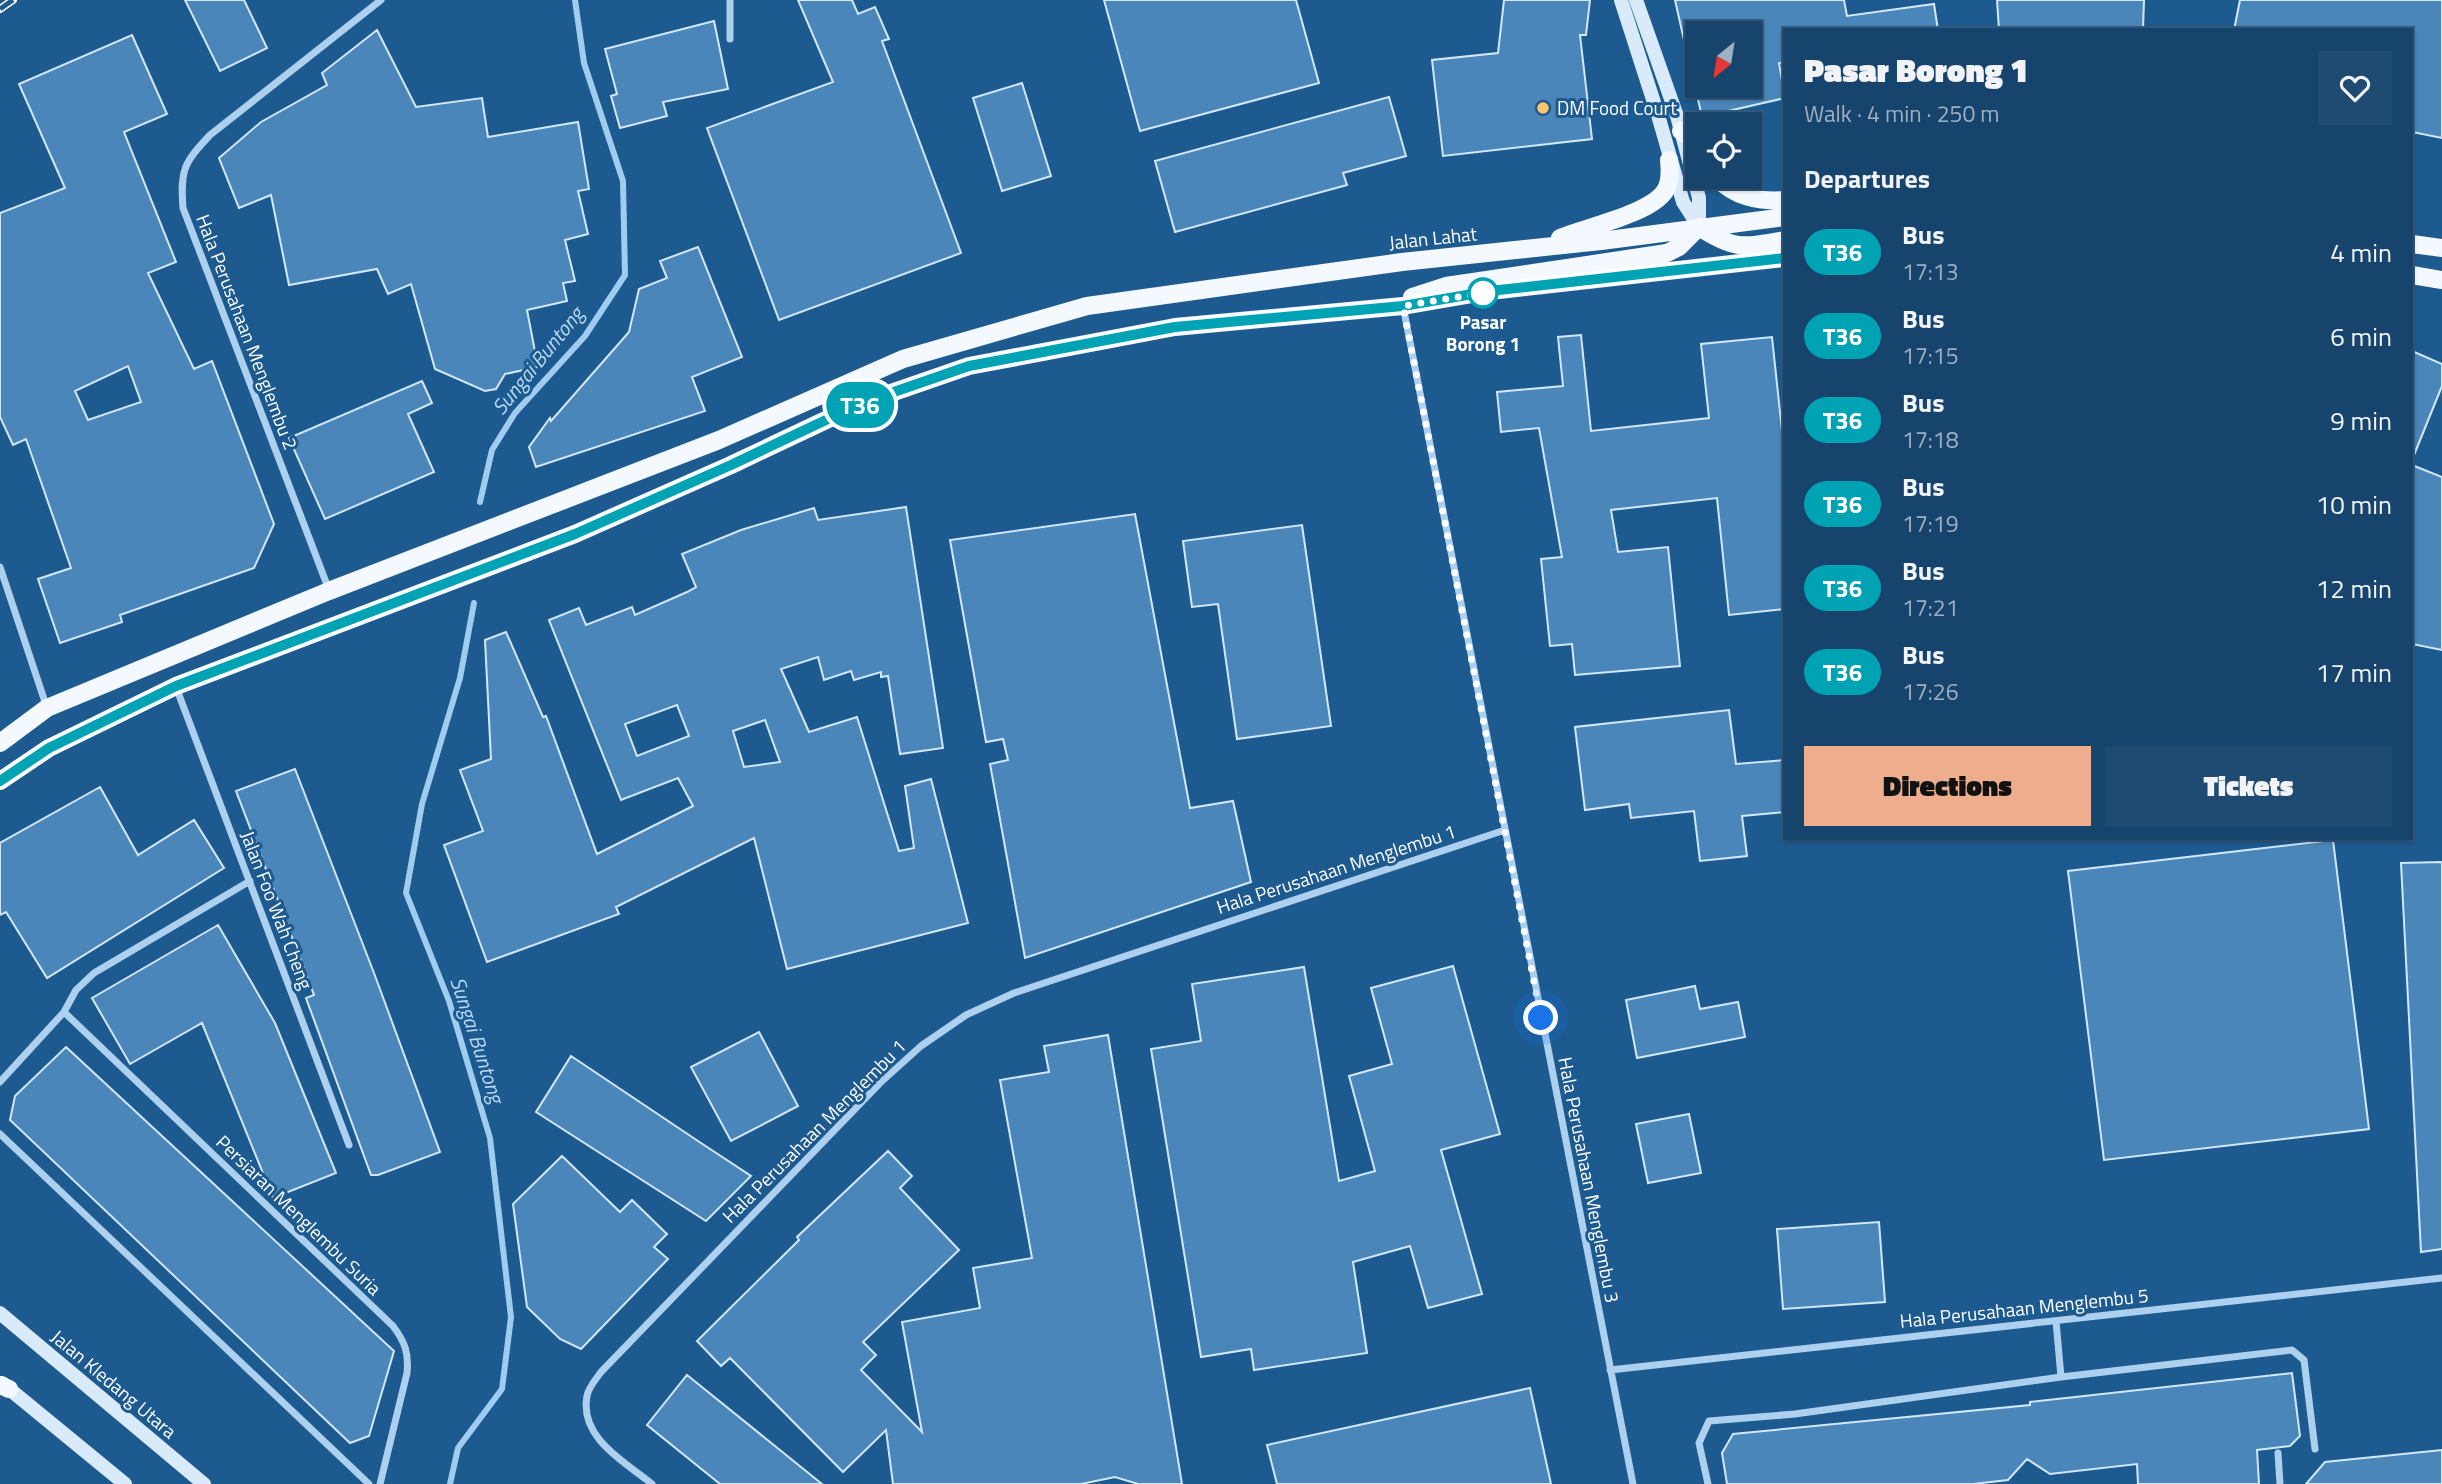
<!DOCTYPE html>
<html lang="en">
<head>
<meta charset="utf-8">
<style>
	body { margin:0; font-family:"Titillium Web",sans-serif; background:#1f4b72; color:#f1f3f6; height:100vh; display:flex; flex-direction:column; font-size:26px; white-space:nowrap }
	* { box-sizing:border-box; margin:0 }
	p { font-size:23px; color:#9eb0c2 }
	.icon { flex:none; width:38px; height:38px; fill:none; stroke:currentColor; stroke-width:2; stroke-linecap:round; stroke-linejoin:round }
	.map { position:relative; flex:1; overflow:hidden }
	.panel { position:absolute; left:1783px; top:28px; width:630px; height:812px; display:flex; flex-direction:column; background:#16446c; border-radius:0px; box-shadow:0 2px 5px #0004,0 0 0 2px #355c7f }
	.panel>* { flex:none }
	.badge { padding:0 14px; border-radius:23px; font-size:24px; line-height:46px }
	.needle { width:46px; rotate:210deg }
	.buttons { position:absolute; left:1685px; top:21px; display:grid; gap:14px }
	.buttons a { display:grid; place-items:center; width:77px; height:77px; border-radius:0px; background:#16446c; box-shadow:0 2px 5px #0004,0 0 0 2px #355c7f; font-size:35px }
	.you { position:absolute; width:35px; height:35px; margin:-18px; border:5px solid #fff; border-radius:50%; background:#1a73e8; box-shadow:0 0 0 10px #1a73e833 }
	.map>.badge { position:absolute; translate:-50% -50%; box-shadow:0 0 0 4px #fff }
	h2 { padding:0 21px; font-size:26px; line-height:63px }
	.round { display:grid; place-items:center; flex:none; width:74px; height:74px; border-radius:0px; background:#1f4b72 }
	.overview { display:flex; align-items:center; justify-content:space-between; height:119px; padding:0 21px }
	h1 { font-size:33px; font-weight:800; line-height:52px }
	.primary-button { display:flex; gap:14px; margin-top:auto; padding:14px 21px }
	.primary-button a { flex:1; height:80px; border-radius:0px; background:#eead8d; color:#111; font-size:28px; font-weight:800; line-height:80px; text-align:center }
	.primary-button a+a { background:#1f4b72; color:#f1f3f6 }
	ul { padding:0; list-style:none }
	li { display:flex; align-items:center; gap:21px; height:84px; padding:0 21px }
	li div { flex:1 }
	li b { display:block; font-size:26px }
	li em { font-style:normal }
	li .badge { min-width:77px; font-weight:700; text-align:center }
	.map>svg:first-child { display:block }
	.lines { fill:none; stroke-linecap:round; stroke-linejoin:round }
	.stream { stroke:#9fccef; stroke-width:6 }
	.building { fill:#4a86b9; stroke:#d2e8fa; stroke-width:2; fill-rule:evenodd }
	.street { stroke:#acd0ee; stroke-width:7 }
	.secondary { stroke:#d9eafa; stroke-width:14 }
	.primary { stroke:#f3f9ff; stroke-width:18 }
	.rail-casing { stroke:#fff; stroke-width:8 }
	.rail { stroke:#1d5a90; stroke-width:5; stroke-dasharray:16; stroke-linecap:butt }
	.line-casing { stroke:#fff; stroke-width:16 }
	.line { stroke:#00a3b4; stroke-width:10 }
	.walk { stroke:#fff; stroke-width:7; stroke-dasharray:0 12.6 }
	.poi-dot { fill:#fdc56b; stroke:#1d5a90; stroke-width:2.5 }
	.stop-dot { fill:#fff; stroke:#00a3b4; stroke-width:3.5 }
	.labels { text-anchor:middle; stroke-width:6; stroke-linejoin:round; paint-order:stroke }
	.poi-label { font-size:19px; fill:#fff; stroke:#1d5a90; text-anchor:start }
	.street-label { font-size:19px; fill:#fff; stroke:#1d5a90 }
	.stop-label { font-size:19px; font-weight:bold; fill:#fff; stroke:#1d5a90 }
	.water-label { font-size:21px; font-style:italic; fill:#b8daf5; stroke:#1d5a90 }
</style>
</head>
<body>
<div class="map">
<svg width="2442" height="1484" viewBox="0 0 2442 1484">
	<rect width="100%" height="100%" fill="#1d5a90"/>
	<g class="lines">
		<path class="stream" d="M480,502L492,450L515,413L585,336L625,275L623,181L584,63L575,0
			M450,1484L458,1448L502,1389L511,1317L490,1138L449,1001L406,893L422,804L460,678L474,603"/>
	</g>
	<path class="building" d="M185,0H244L267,48L220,71Z
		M798,0H852L858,14L875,7L889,39L882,41L961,253L779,320L707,128L833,82Z
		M1104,0H1296L1319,83L1140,131Z
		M1504,0H1590L1586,35H1580L1592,139L1443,156L1432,60L1498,53Z
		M1675,0H1844L1847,16L1934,4L1938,30H1785V62L1779,63L1785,98L1702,117L1695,86H1750V33H1698V66L1690,67Z
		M1997,0H2144L2143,30H1999Z
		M2240,0H2442V138L2412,132V30H2234Z
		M714,21L728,89L663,102L667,116L620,128L611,96L617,94L605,49Z
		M377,30L416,107L482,98L488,137L578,122L589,189L578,191L588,234L565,240L575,281L563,283L567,301L527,310L538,367L505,374L496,389L485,391L435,369L411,284L388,294L377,269L289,285L271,195L239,208L219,158L261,122L327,85L322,73Z
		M132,35L167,114L124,132L176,262L148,273L194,369L212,361L274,524L254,568L120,615L122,622L60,643L38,579L71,568L26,439L13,445L0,417V213L65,188L19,84ZM128,366L141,402L88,420L75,391Z
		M1022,83L1051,176L1002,191L973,98Z
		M1389,97L1406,156L1343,173L1347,185L1175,232L1155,161Z
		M698,247L742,357L692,377L705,411L536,467L529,447L550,418L551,421L629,332L639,289L667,278L660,261Z
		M1581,335L1591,431L1709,418L1701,344L1772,337L1785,459V609L1729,615L1717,498L1611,510L1618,552L1668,547L1680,666L1575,675L1572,644L1550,646L1541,559L1562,557L1539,428L1501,432L1497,392L1563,386L1558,337Z
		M2412,351L2442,364V386L2412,460Z
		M422,381L432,403L408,414L434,472L325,519L289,438Z
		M2412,465L2442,477V650L2412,644Z
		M906,507L943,748L900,754L888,676L881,677V672L854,680L851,671L824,680L818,657L781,669L809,732L857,717L899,851L914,848L905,786L931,779L968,923L787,969L754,838L616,907L619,914L487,962L444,845L483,831L460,770L491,759L485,640L506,632L543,717L546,716L597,854L693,806L678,778L621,800L549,620L579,608L586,625L632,607L635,615L687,592L696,587L682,554L741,530L814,508L818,520ZM677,705L689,736L637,756L625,724ZM765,720L780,762L744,767L733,731Z
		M1135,514L1190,808L1233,801L1251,882L1025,958L990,764L1008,760L1003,739L986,742L950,540Z
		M1302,525L1331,726L1237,739L1218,604L1192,607L1183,541Z
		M1729,710L1736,764L1785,760V812L1742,816L1747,856L1700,861L1694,811L1631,818L1629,804L1585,810L1575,727Z
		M295,769L374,973L440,1152L378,1175H371L306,998L314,995L236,791Z
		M100,787L138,855L194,820L224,868L47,978L6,912L0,915V843Z
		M2333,840L2369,1129L2104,1160L2068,871Z
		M2442,862V1249L2421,1252L2401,863Z
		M218,925L275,1023L336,1173L273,1198L202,1023L130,1064L92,998Z
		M1453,966L1500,1134L1441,1150L1482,1294L1428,1308L1410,1246L1353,1262L1367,1353L1254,1370L1251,1349L1201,1357L1151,1049L1201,1041L1192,984L1304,967L1339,1181L1375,1171L1349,1076L1392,1064L1371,988Z
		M1695,986L1700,1009L1738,1002L1745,1037L1637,1058L1626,1000Z
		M759,1032L798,1106L731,1141L691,1067Z
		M1108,1035L1182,1484H1138L1115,1477L1081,1484H893L886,1430L843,1472L730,1358L721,1366L697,1341L799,1240L797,1237L888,1151L912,1176L900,1188L959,1250L863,1342L876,1355L861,1370L922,1432L902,1322L980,1308L973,1268L1032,1258L1000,1080L1049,1072L1044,1046Z
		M66,1047L394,1351L369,1436L350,1443L10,1120L15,1096Z
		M571,1056L701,1143L751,1176L706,1221L536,1112Z
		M1689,1114L1701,1173L1648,1183L1636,1124Z
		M562,1156L620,1212L632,1200L667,1234L654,1247L668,1259L581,1349L560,1339L527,1307L513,1204Z
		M1879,1222L1885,1302L1783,1309L1777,1229Z
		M2292,1373L2300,1436L2290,1446L2257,1450L2259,1484H2138L2137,1464L2050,1474L2027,1459L2008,1480L1973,1484H1727L1722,1453L1733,1434L2030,1405V1402Z
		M687,1375L770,1442L822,1484H720L647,1425Z
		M1530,1388L1551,1484H1277L1267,1445Z
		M2442,1450V1484H2306L2325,1462Z"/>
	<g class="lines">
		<path class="street" d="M730,0V39
			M1403,306L1633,1484
			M0,567L47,708
			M329,590L183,208C180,169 184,163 210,135L381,0
			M176,687L349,1145
			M64,1012L393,1326C405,1342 409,1353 407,1373L380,1484
			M0,1082L64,1012L76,990L94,973L250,881
			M0,1134L369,1484
			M2056,1321L2061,1377
			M1610,1370L2442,1278
			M2278,1453L2280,1484
			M652,1484C625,1462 579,1438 587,1396C588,1388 596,1379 601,1372L880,1083L921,1046L966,1015L1014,993L1505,830
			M1708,1484L1699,1443L1709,1421L1795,1414L2061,1377L2292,1350L2304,1360L2315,1449"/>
		<path class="secondary" d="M1621,0L1658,115L1683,202L1699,227
			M1636,0L1677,116L1699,198V227
			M0,1313L204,1484
			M2,1383L125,1484"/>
		<path class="primary" d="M1681,131L1692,139L1698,148
			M1716,177C1735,197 1758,202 1785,200
			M1699,227C1736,251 1744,247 1785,240
			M1560,238C1586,227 1650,214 1665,191C1671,182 1670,170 1669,160
			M2412,244L2442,248
			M2412,275L2442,280
			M1412,297L1446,286L1667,253L1679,247L1699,227
			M0,743L47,708L329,591L719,440L903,359L1087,306L1402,262L1601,241L1785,217
			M0,781L49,748L176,686L575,534L731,465L862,403L969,366L1175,327L1403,306L1490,291L1785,258
			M0,1385L9,1389"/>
		<g class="rail-casing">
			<path id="rail" d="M0,9L13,0"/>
		</g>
		<use href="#rail" class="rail"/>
	</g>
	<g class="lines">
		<g class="line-casing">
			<path id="line" d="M0,781L49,748L176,686L575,534L731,465L862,403L969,366L1175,327L1403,306L1490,291L1785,258"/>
		</g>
		<use href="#line" class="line"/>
		<path class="walk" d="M1483,293L1403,306L1541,1018"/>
	</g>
	<circle class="poi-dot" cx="1543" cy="108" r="7"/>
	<circle class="stop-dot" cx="1483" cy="293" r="14"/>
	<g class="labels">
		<g class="poi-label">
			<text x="1557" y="115">DM Food Court</text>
		</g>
		<g class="street-label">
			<text transform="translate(1433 238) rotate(-6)" y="7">Jalan Lahat</text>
			<text transform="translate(247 332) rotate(69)" y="7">Hala Perusahaan Menglembu 2</text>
			<text transform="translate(1336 869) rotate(-18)" y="7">Hala Perusahaan Menglembu 1</text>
			<text transform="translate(277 910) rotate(69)" y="7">Jalan Foo Wah Cheng</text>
			<text transform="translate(814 1131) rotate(-45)" y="7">Hala Perusahaan Menglembu 1</text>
			<text transform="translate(1589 1180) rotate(79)" y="7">Hala Perusahaan Menglembu 3</text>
			<text transform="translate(299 1215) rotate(44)" y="7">Persiaran Menglembu Suria</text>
			<text transform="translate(2024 1308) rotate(-6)" y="7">Hala Perusahaan Menglembu 5</text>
			<text transform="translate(114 1384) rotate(40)" y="7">Jalan Kledang Utara</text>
		</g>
		<g class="stop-label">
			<text x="1483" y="329">Pasar<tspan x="1483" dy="22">Borong 1</tspan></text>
		</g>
		<g class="water-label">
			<text transform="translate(538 361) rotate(-51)" y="7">Sungai Buntong</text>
			<text transform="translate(477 1040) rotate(72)" y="7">Sungai Buntong</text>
		</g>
	</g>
</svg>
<div class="buttons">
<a><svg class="needle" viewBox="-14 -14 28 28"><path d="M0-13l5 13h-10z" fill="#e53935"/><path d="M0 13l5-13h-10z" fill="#9eb0c2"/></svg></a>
<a><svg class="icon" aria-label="locate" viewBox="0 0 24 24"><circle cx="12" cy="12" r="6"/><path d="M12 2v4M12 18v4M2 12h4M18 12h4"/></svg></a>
</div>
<div class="you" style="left:1541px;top:1018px"></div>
<b class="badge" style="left:860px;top:405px;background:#00a3b4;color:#fff">T36</b>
<section class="panel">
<div class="overview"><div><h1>Pasar Borong 1</h1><p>Walk · 4 min · 250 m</p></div><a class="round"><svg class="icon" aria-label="heart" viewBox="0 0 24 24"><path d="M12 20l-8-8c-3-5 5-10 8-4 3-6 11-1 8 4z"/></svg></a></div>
<h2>Departures</h2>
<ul>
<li><span class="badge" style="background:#00a3b4;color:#fff">T36</span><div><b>Bus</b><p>17:13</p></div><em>4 min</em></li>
<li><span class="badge" style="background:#00a3b4;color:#fff">T36</span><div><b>Bus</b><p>17:15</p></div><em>6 min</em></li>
<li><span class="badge" style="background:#00a3b4;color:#fff">T36</span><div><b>Bus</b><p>17:18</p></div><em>9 min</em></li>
<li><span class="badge" style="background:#00a3b4;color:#fff">T36</span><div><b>Bus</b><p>17:19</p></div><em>10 min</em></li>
<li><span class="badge" style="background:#00a3b4;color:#fff">T36</span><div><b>Bus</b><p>17:21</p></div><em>12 min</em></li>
<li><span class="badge" style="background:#00a3b4;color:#fff">T36</span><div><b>Bus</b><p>17:26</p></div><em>17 min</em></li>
</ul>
<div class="primary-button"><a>Directions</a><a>Tickets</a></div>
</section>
</div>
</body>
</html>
